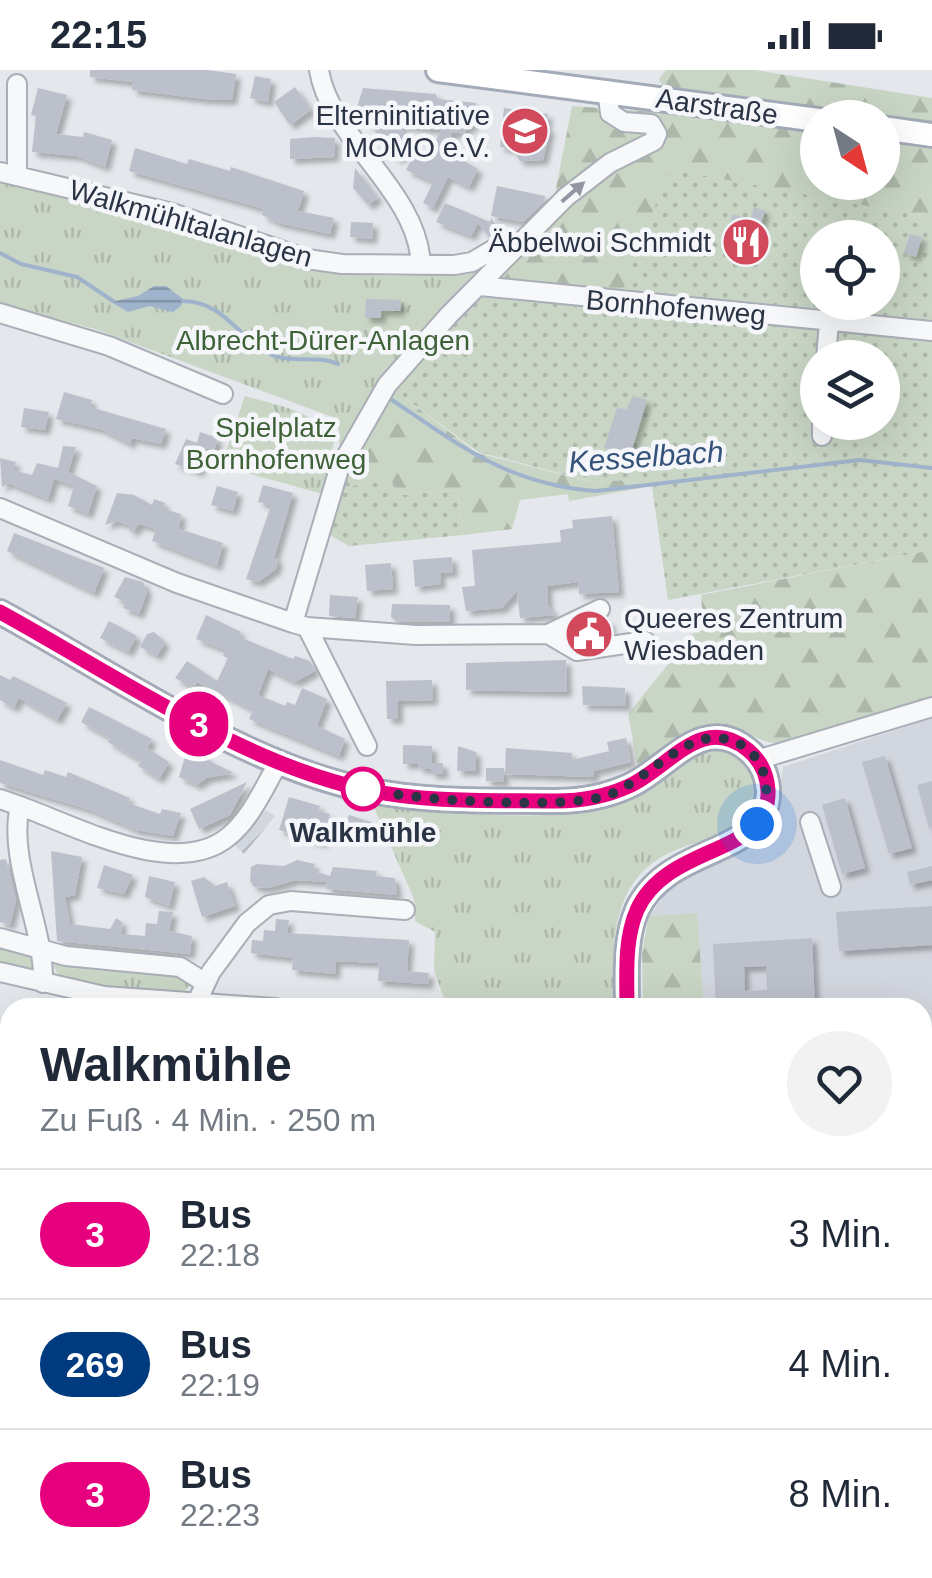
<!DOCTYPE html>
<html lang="de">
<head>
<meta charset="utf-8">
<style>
	body { margin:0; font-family:Helvetica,sans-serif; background:#f2f2f3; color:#1f2937; height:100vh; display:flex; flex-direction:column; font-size:38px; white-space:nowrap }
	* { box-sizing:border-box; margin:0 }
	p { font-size:32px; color:#747a83 }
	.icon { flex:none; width:55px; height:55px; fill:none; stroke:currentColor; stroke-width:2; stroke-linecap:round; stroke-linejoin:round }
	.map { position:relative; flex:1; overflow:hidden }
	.panel { position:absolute; left:0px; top:928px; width:932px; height:582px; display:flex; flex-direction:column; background:#fff; border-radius:30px 30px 0 0; box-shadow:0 10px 40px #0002 }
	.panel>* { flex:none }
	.badge { padding:0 20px; border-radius:32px; font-size:35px; line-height:65px }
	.needle { width:65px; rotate:144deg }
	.tools { position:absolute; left:800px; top:30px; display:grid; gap:20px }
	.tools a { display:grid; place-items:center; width:100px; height:100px; border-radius:50%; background:#fff; box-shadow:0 10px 40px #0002; font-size:50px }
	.you { position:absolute; width:50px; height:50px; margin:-25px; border:8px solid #fff; border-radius:50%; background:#1a73e8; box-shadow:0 0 0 15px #1a73e833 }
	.map>.badge { position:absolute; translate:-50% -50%; box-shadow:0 0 0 5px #fff }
	.round { display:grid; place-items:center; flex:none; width:105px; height:105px; border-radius:52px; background:#f2f2f3 }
	.head { display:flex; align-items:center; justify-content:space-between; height:170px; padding:0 40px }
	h1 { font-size:48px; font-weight:700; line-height:75px }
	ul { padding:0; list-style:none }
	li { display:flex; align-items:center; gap:30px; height:130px; padding:0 40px; border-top:2px solid #e0e1e3 }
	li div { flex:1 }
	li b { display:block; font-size:38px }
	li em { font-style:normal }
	li .badge { min-width:110px; font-weight:700; text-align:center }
	.status { display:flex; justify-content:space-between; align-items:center; height:70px; padding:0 50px; background:#fff; direction:ltr }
	.status svg { height:28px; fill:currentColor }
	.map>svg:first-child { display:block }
	.built { fill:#d2d6de }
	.industrial { fill:url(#industrial-furrows) }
	.grass { fill:url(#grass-dots); fill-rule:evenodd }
	.forest { fill:url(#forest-firs) }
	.cemetery { fill:url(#cemetery-stones) }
	.park { fill:url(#park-tufts) }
	.water { fill:url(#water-rules) }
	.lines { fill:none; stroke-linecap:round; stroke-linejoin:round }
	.stream { stroke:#9fb4cc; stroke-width:4 }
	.building { fill:#bbc0ca; fill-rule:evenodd; filter:url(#shadow) }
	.minor-casing { stroke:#a9aeb7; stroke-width:22 }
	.major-casing { stroke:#a3abb8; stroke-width:28 }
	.minor { stroke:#f7f8fa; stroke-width:18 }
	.major { stroke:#fff; stroke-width:22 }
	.oneway { fill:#9196a0 }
	.line-casing { stroke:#fff; stroke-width:22 }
	.line { stroke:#e6007e; stroke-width:15 }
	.walk { stroke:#2b3445; stroke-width:10; stroke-dasharray:0 18 }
	.stop-dot { fill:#fff; stroke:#e6007e; stroke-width:5 }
	.labels { text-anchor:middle; stroke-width:9; stroke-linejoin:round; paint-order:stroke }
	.street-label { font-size:28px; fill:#2b3445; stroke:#f4f6f9 }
	.poi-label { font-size:28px; fill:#2b3445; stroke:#f4f6f9; text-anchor:end }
	.park-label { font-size:28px; fill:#3f6138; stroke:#f4f6f9 }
	.stop-label { font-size:28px; font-weight:bold; fill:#2b3445; stroke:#f4f6f9 }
	.water-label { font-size:30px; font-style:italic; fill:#34527a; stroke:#f4f6f9 }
</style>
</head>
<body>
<div class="status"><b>22:15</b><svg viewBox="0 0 49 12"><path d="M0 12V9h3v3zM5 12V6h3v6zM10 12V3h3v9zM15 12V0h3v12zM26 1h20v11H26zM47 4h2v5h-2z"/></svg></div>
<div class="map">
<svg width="932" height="1508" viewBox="0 0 932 1508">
	<defs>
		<pattern id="industrial-furrows" width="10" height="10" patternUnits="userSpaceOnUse" patternTransform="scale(2.5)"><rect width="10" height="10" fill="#d2d6de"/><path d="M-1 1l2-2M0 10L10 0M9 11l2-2" fill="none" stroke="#b4b8c0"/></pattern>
		<pattern id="grass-dots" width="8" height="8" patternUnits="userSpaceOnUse" patternTransform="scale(2.5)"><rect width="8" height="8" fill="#c9d6c5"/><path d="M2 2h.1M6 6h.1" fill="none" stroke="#adb8ab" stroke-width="1.8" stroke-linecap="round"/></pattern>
		<pattern id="forest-firs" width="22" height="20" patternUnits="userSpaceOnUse" patternTransform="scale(2.5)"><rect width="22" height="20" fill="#c9d6c5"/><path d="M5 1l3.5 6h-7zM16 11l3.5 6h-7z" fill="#adb8ab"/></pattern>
		<pattern id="cemetery-stones" width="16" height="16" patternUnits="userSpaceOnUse" patternTransform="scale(2.5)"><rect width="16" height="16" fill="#c9d6c5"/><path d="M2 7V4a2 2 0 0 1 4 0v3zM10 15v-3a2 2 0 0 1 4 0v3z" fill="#adb8ab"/></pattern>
		<pattern id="park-tufts" width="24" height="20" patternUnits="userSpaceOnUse" patternTransform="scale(2.5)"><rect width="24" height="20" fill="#c9d6c5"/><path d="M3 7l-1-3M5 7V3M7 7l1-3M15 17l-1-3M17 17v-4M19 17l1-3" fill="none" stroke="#adb8ab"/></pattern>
		<pattern id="water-rules" width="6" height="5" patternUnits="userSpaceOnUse" patternTransform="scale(2.5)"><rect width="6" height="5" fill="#9fb4cc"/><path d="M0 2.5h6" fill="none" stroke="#8293a7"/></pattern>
		<filter id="shadow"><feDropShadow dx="5" dy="5" stdDeviation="2.5" flood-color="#0004"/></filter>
	</defs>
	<rect width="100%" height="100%" fill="#e4e7ec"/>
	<path class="built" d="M932,648V1389L922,1372V938L704,937L697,844L650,846L672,814L761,771L778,743L783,697Z
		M395,1500H475L482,1508H376Z"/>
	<path class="industrial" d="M266,740L275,746L244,784L235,775Z"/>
	<path class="grass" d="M669,98L932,148V480L668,530L652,416L625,410L593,412L478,382L393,319L483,224L616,236ZM818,168H882V232H818ZM818,288H882V352H818Z
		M391,411L401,425L457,420L463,465L349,476L328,464L341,417Z"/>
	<path class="forest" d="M666,0H754L932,28V57L664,20L659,9Z
		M572,36L655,42L670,38L817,59L818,112H882L883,68L932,75V148L669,99L620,228L490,215L558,149L553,134Z
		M393,319L477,383L592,412L625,410L652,416L569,431L568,424L520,430L512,459L463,465L457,420L401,425L391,411L341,417L357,372Z
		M932,480V627L785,674C756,673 758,665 734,657C694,645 667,674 638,698L628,644L703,551L701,525Z
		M697,843L704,937H643L642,882L649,846Z
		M0,1339L10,1344V1500H356L361,1508H2Z
		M923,1372L932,1389V1508H778L764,1500H922Z
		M648,1500H704L718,1508H662Z"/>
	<path class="cemetery" d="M574,1500H648L662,1508H565Z"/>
	<path class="park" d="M0,112C57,120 118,134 173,152C282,190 386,234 500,183L340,388L338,349L95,259L0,234Z
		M245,326C279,336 315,340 334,372L323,424L221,396Z
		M705,678C750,679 761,701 754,743C723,768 713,766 678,779C609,806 612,874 614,938L447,937L434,900L435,862L415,851L414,829L373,735C437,742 570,757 627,730C655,716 680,695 705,678Z
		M0,872L32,881L34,899L27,903L0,896Z
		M61,893L180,902L191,913L182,925L89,917L59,906L53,895Z"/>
	<path class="water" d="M154,216H166L183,229L181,236L173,242L149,236L128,242L111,232L138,226Z"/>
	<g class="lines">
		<path class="stream" d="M0,183L21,194L77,207L113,231
			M183,231C224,232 236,265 268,283C291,295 315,284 338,294
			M389,328C459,375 509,415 596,421L860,390L932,398"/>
	</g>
	<path class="building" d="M90,0H208L236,4L232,30L204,29L132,20L133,12L90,7Z
		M255,6L271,9L268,32L250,28Z
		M295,17L311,40L290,55L274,32Z
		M38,18L67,25L56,64L83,67L84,62L112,70L105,97L77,86L32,82L36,46L31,45Z
		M363,18L436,24L438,29L476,33L472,57H466V64L452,62L450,83L478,99L469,117L448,107L433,138L423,133L433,112L406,100L416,80L425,93L441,60L399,55L414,77L397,89L357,37Z
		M504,38L548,44L546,58L550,59L543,90L520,91L513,79L500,77Z
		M314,67L335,68L334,87L290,89V69Z
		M135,78L187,94L189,89L230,101L231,97L304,121L298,141L334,148L330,164L279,153L262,145L264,139L129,101Z
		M355,98L378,128L368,135L353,118Z
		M497,116L545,126L544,132L523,152L491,146Z
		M445,133L490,152L491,148L504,165L489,167L478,153L471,166L436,152Z
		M754,137L765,141L752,183L739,179L745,162L729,157L733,144L750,150Z
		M351,152L373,153L372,169L350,167Z
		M843,152L859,157L855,168H838Z
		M910,164L922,167L916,187L904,183Z
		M366,229L401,230L400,241H381V248H365Z
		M64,322L92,330L90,337L166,359L161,374L132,368L130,374L100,359L56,349Z
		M633,326L647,330L630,386L604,378L617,337L626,340Z
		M24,338L49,342L45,360L21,357Z
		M200,362L218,368L214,381L206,378L199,402L175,394L186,369L197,373Z
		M63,376L76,377L68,402L97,416L88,444L68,436L74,416L54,409L48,429L8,413L2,417L0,388L16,392L13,400L32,405L37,393L58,398Z
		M263,415L293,423L274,488L278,489L276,499L258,512L246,509L271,435L258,432Z
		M217,416L238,422L233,441L211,435Z
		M117,423L134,425L152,435L154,429L165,433L163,439L181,444L179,459L223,473L217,496L152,471L156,459L140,454L131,463L128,455L116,451L105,455Z
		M612,446L619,522L579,524L578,512L547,516L548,535L555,545L520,548L517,521L502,538L466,541L462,517L475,516L472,480L561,472L560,460L573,458L572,450Z
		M14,463L104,498L94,523L7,481Z
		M452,487L453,502L440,503L441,514L415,517L413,490Z
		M391,493L393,519L367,521L365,495Z
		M125,507L143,512L147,522L139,544L123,538L126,532L114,527Z
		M330,525L358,527L355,548L329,546Z
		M392,534L450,535V552L396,551L391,547Z
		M206,545L241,562L239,567L293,589L295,586L310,591L315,601L295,612L268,599L258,625L285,636L287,632L295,635L302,618L327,629L317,656L345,669L339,686L249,649L253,640L197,612L194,618L175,608L187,591L217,611L228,588L223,586L225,580L196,569Z
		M109,551L137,566L128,582L100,568Z
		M603,551H610L611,563L575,565Z
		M154,562L165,572L157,586L140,577L147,564Z
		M566,590L567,622L466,620V593Z
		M0,605L10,610L13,606L67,633L57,650L19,628L14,638L0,630Z
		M432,610L433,630L398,631V649H387L386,611Z
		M582,616L625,618L626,636L583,635Z
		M89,637L152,669L147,678L169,692L159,709L138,696L141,691L108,672L110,668L81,652Z
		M626,668L631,692L594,701V707L505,704L506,678L572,683V690L609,681L607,672Z
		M403,675L432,676V693H443V704H431V699L418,698L419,694H403Z
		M458,676L476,682V701H457Z
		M205,682L207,690L234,703L206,708L197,715L179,707L186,683L198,689Z
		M885,686L912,778L889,784L862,692Z
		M0,690L43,705L45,700L66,707L68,702L130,728L128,733L160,744L162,739L181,743L173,766L136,760L90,740L0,713Z
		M486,698H504V712L486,711Z
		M932,711V757L929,758L917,715Z
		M247,712L230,745L199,759L190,739Z
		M289,727L320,736L318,741L330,744L322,773L279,760Z
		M845,728L865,798L842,804L822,735Z
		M349,745L374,753L369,768L344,761Z
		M51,781L82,787L75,825L65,827L70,854L110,859L116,848L122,852L121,864L145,866L146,853L157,854L159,841L173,842L169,861L192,866L190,884L57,871Z
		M6,789L16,831L10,855L0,852V790Z
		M297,790L315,794L313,801L330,806L333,797L377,801L376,806L395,808L397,825L326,819L327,812L295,810L269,818L254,817L250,811L251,797L257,794L284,796Z
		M104,795L133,805L124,824L97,818Z
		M932,796V810L910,815L907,802Z
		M149,806L175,812L169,836L145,827Z
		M204,807L215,816L227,812L235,836L202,847L191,811Z
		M932,836V875L839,881L836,842Z
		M276,849L289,850L287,863L409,870L407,901L429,903L428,914L378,911L379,893L336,891L335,904L292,900L293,888L251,883L252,870L263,871L264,860L275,861Z
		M812,868L815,938H716L713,874ZM766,896L767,920L745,921L744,897Z
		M0,1257L10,1261V1291L0,1283Z"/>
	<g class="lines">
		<g class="minor-casing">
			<path id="minor" d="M319,0C330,69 418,120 421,195
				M17,14V104
				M0,102L172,143L307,189L342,194L454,195L472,192L499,176
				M480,216L932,261
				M0,243L109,276L223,324
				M826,288L829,252
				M822,366V352
				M0,438L177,513L293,553
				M307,557L416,565L548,564L577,581L645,571
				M548,564L600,539
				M367,676L307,557L293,553L339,399L387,315L449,245L566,127L610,93L654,71L657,64L651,54L624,52L610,43L607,20
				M757,690L932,637
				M0,729L20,736C7,790 45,857 43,913
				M20,736C76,756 175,810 228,767C252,748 265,715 280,690
				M810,752L831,817
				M0,868L66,886L180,897L204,912
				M0,902L104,926L275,938
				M196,934L211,902L247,853L269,835L291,831L405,840
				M922,1064L932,1074
				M0,1195L10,1194
				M0,1307L10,1310
				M922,1370L932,1366
				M497,1500L519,1507L547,1500
				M568,1500L570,1502"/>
		</g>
		<g class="major-casing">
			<path id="major" d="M438,0L818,50
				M882,58L932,65
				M0,542C111,602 243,695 367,720C429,733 493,730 556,731C582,731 605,727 629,716C668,699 702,642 748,680C760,690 767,704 768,720C770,788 669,772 637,840C624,870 627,906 627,938
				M0,1130L10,1132
				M737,1500L753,1508"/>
		</g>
		<use href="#minor" class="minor"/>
		<use href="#major" class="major"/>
	</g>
	<defs><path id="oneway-solid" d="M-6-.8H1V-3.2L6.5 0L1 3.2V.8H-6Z" transform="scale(2.5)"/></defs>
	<use class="oneway" href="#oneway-solid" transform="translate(573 122) rotate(-41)"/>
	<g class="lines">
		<g class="line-casing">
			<path id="line" d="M0,542C112,603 242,694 367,720C428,733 494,730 556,731C582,731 605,727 629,716C668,699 702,642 748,680C760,690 767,704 768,720C771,787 668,772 637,840C624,870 627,906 627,938"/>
		</g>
		<use href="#line" class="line"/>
		<path class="walk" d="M363,719C414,730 559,740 606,726C644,713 681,665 719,668C763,672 778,720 757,754"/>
	</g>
	<defs>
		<g id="school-disc" transform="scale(2.5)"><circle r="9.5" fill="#d1495b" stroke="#f4f6f9"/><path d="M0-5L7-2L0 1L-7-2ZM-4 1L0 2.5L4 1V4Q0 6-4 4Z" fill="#fff"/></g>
		<g id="restaurant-disc" transform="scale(2.5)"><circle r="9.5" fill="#d1495b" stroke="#f4f6f9"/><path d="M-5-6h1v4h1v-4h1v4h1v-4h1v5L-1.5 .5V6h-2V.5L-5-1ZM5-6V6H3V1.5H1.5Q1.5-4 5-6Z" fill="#fff"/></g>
		<g id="civic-disc" transform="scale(2.5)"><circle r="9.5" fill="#d1495b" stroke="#f4f6f9"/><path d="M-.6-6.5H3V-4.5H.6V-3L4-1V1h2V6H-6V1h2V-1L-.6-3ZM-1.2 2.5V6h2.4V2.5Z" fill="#fff"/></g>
	</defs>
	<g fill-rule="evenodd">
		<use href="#school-disc" x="525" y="61"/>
		<use href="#restaurant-disc" x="746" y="172"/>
		<use href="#civic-disc" x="589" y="564"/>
	</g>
	<circle class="stop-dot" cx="363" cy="719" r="20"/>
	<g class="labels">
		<g class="street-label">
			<text transform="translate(717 36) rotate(8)" y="10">Aarstraße</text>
			<text transform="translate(191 153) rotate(16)" y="10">Walkmühltalanlagen</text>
			<text transform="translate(676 237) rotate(5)" y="10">Bornhofenweg</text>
		</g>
		<g class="poi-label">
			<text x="490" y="55">Elterninitiative<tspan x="490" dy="32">MOMO e.V.</tspan></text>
			<text x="711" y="182">Äbbelwoi Schmidt</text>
			<text x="624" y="558" text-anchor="start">Queeres Zentrum<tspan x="624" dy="32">Wiesbaden</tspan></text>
		</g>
		<g class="park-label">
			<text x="323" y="280">Albrecht-Dürer-Anlagen</text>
			<text x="276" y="367">Spielplatz<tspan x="276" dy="32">Bornhofenweg</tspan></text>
		</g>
		<g class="stop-label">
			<text x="363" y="772">Walkmühle</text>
		</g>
		<g class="water-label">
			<text transform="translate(646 387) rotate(-4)" y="10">Kesselbach</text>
		</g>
	</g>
</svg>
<div class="tools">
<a><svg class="needle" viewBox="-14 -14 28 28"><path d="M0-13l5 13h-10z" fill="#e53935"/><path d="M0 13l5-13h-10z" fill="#747a83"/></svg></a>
<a><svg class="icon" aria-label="locate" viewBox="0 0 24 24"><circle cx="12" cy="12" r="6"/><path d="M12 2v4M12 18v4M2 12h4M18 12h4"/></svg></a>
<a><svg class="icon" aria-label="layers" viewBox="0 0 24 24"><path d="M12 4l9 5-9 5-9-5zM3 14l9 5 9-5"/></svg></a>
</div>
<div class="you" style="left:757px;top:754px"></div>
<b class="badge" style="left:199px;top:654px;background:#e6007e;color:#fff">3</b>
<section class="panel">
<div class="head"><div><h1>Walkmühle</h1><p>Zu Fuß · 4 Min. · 250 m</p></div><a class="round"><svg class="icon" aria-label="heart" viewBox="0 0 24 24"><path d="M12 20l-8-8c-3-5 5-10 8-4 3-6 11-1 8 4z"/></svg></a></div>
<ul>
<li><span class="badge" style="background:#e6007e;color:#fff">3</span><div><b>Bus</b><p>22:18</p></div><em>3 Min.</em></li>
<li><span class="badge" style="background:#003b80;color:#fff">269</span><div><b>Bus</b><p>22:19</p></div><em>4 Min.</em></li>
<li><span class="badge" style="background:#e6007e;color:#fff">3</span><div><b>Bus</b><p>22:23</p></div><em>8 Min.</em></li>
</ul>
</section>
</div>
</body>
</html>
